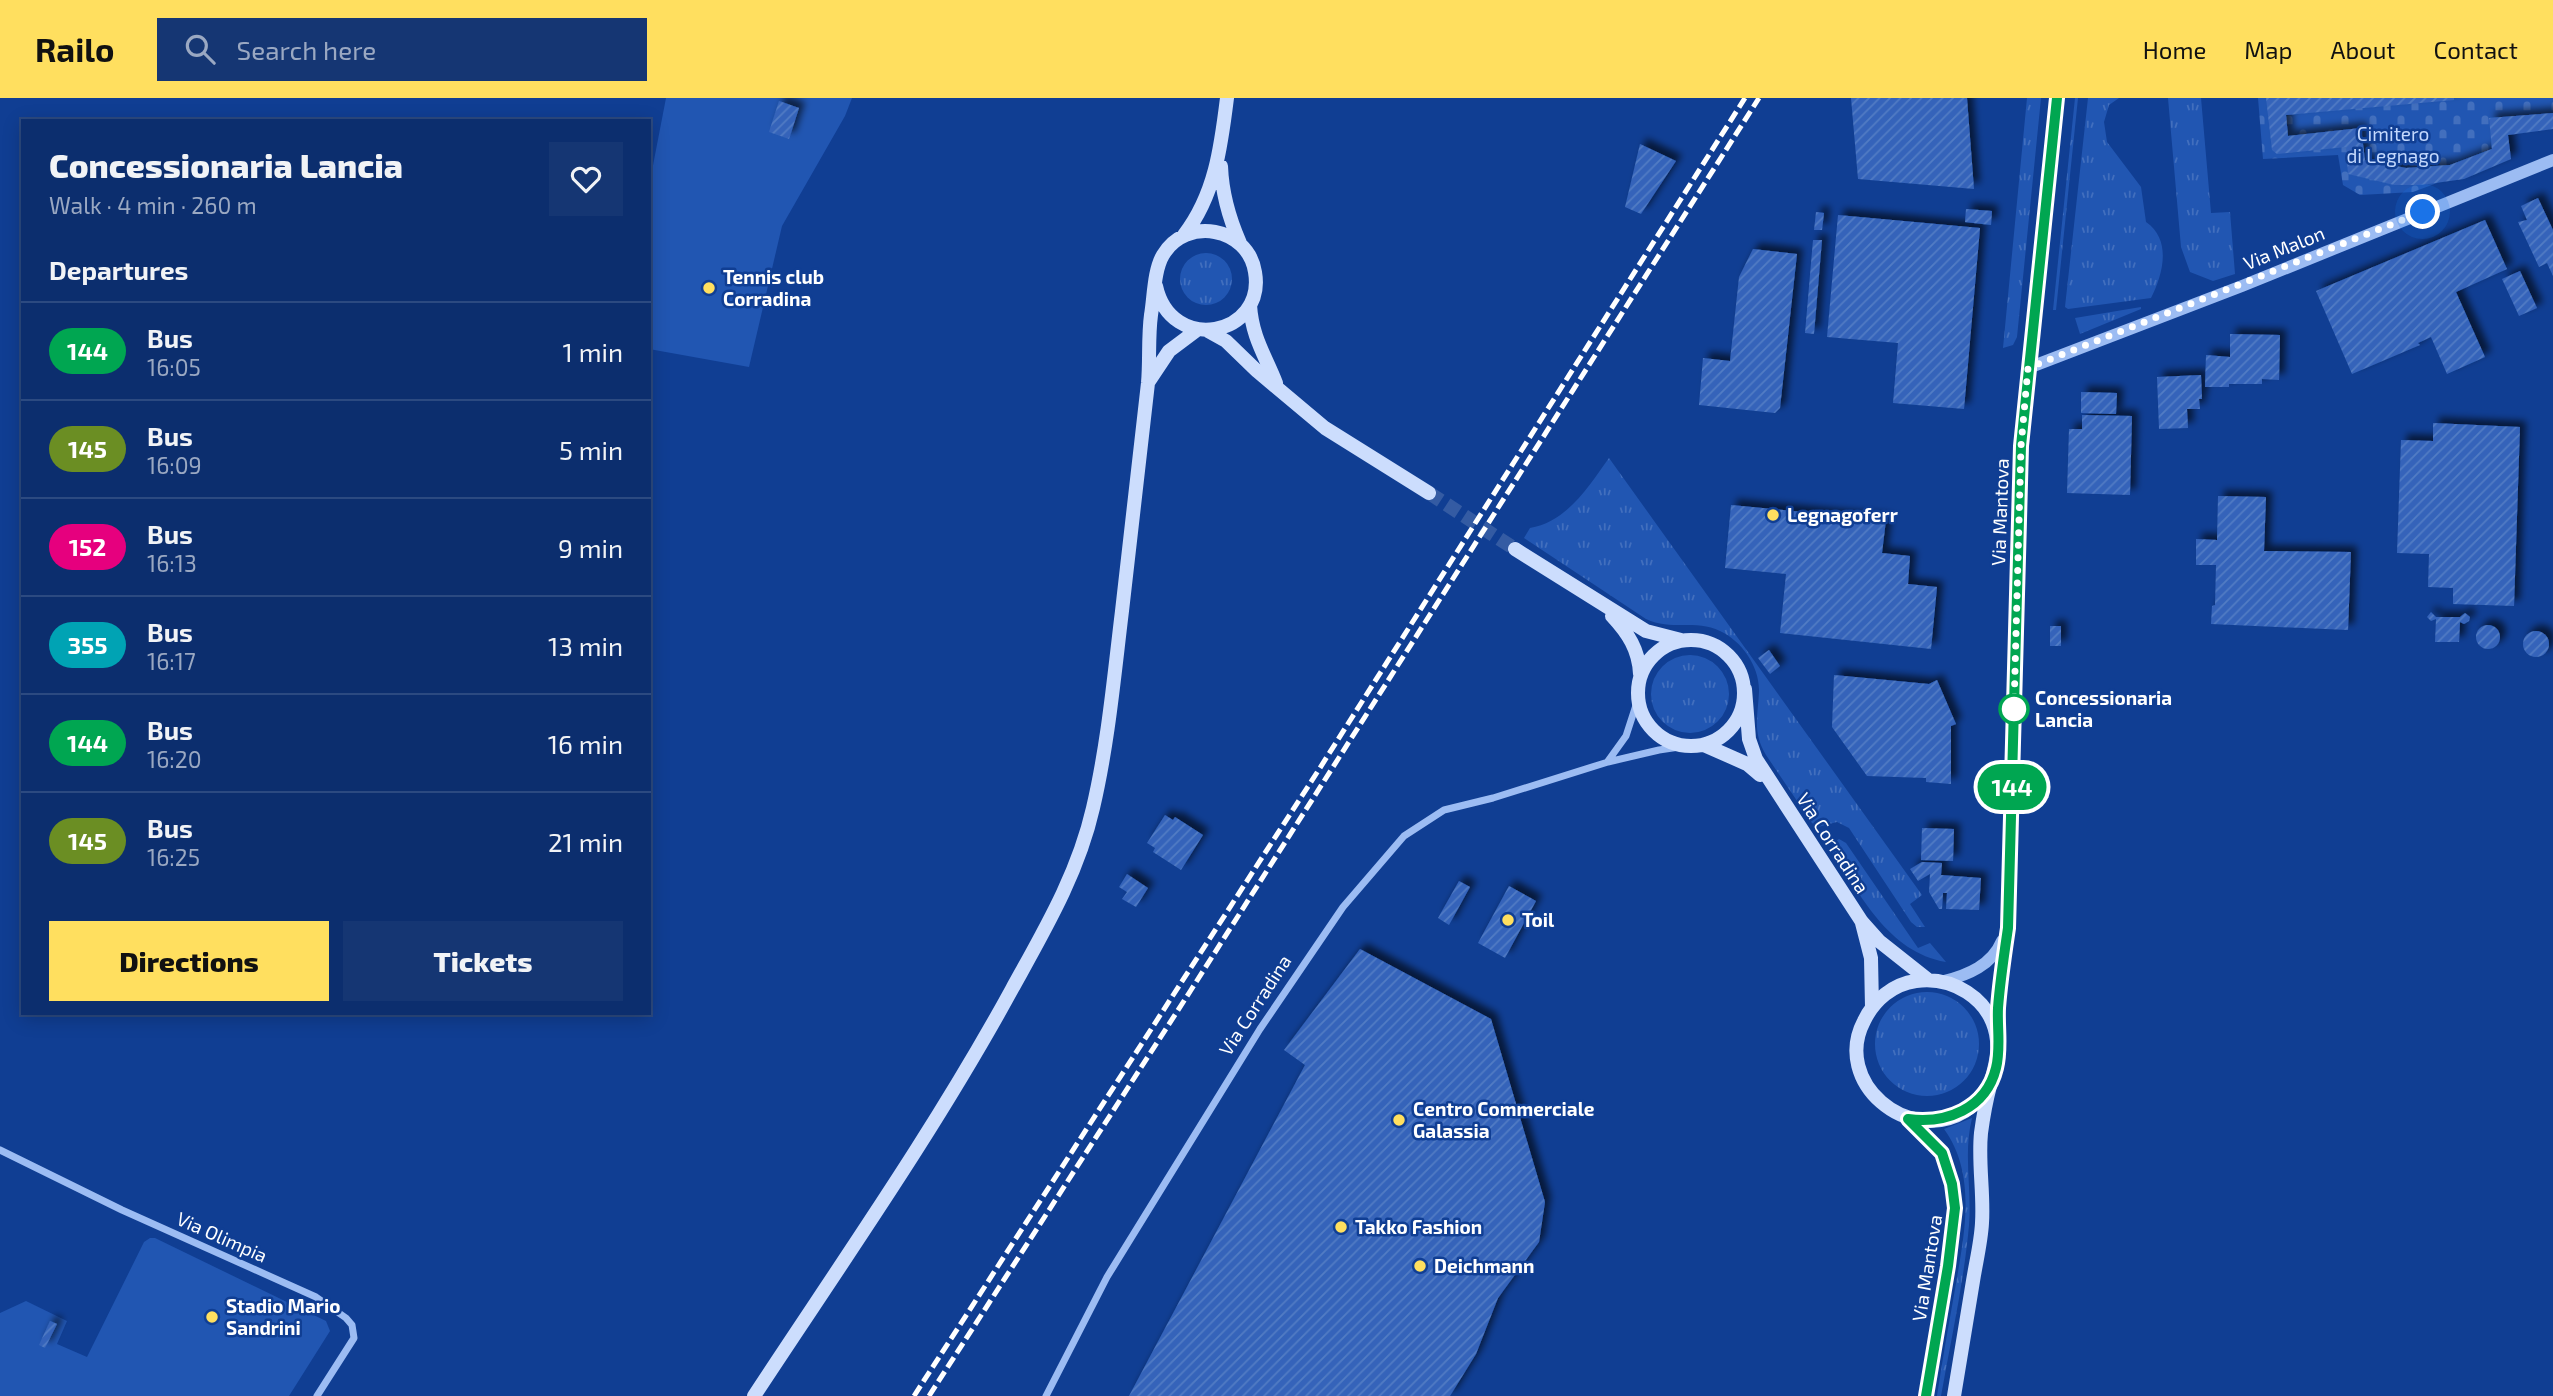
<!DOCTYPE html>
<html lang="en">
<head>
<meta charset="utf-8">
<style>
	body { margin:0; font-family:"Exo 2",sans-serif; background:#153673; color:#f1f3f6; height:100vh; display:flex; flex-direction:column; font-size:26px; white-space:nowrap }
	* { box-sizing:border-box; margin:0 }
	p { font-size:23px; color:#9aa8c2 }
	.icon { flex:none; width:38px; height:38px; fill:none; stroke:currentColor; stroke-width:2; stroke-linecap:round; stroke-linejoin:round }
	.map { position:relative; flex:1; overflow:hidden }
	.details { position:absolute; left:21px; top:21px; width:630px; height:896px; display:flex; flex-direction:column; background:#0c2e6e; border-radius:0px; box-shadow:0 4px 18px #0003,0 0 0 2px #2c4a81 }
	.details>* { flex:none }
	.badge { padding:0 14px; border-radius:23px; font-size:24px; line-height:46px }
	.you { position:absolute; width:35px; height:35px; margin:-18px; border:5px solid #fff; border-radius:50%; background:#1a73e8; box-shadow:0 0 0 10px #1a73e833 }
	.map>.badge { position:absolute; translate:-50% -50%; box-shadow:0 0 0 4px #fff }
	h2 { padding:0 28px; font-size:26px; line-height:63px }
	.round { display:grid; place-items:center; flex:none; width:74px; height:74px; border-radius:0px; background:#153673 }
	.overview { display:flex; align-items:center; justify-content:space-between; height:119px; padding:0 28px }
	h1 { font-size:33px; font-weight:800; line-height:52px }
	.primary-button { display:flex; gap:14px; margin-top:auto; padding:14px 28px }
	.primary-button a { flex:1; height:80px; border-radius:0px; background:#ffdf5f; color:#111; font-size:28px; font-weight:800; line-height:80px; text-align:center }
	.primary-button a+a { background:#153673; color:#f1f3f6 }
	ul { padding:0; list-style:none }
	li { display:flex; align-items:center; gap:21px; height:98px; padding:0 28px; border-top:2px solid #2c4a81 }
	li div { flex:1 }
	li b { display:block; font-size:26px }
	li em { font-style:normal }
	li .badge { min-width:77px; font-weight:700; text-align:center }
	header { display:flex; align-items:center; gap:42px; box-sizing:border-box; height:98px; padding:0 35px; background:#ffdf5f; color:#111 }
	header strong { font-size:33px }
	nav { display:flex; gap:38px; margin-inline-start:auto; font-size:24px }
	.search { width:490px; height:63px; background:#153673; display:flex; align-items:center; gap:18px; box-sizing:border-box; padding:0 24px; border-radius:0px; color:#9aa8c2; font-size:26px }
	.map>svg:first-child { display:block }
	.grass { fill:url(#grass-tufts) }
	.cemetery { fill:url(#cemetery-stones) }
	.pitch { fill:#2156b2 }
	.building { fill:url(#building-hatch); filter:url(#shadow) }
	.lines { fill:none; stroke-linecap:round; stroke-linejoin:round }
	.secondary-tunnel { stroke:#345ba3; stroke-width:14; stroke-dasharray:14 7; stroke-linecap:butt }
	.minor { stroke:#9cbcf3; stroke-width:7 }
	.tertiary { stroke:#9cbcf3; stroke-width:12 }
	.secondary { stroke:#ccddfd; stroke-width:14 }
	.rail { stroke:#fff; stroke-width:5; stroke-dasharray:12 5; stroke-linecap:butt }
	.line-casing { stroke:#fff; stroke-width:16 }
	.line { stroke:#00a651; stroke-width:10 }
	.walk { stroke:#fff; stroke-width:7; stroke-dasharray:0 12.6 }
	.poi-dot { fill:#ffdf5f; stroke:#103e93; stroke-width:2.5 }
	.stop-dot { fill:#fff; stroke:#00a651; stroke-width:3.5 }
	.labels { text-anchor:middle; stroke-width:5; stroke-linejoin:round; paint-order:stroke }
	.park-label { font-size:19px; fill:#c4d9fe; stroke:#103e93 }
	.street-label { font-size:19px; fill:#fff; stroke:#103e93 }
	.poi-label { font-size:19px; font-weight:bold; fill:#fff; stroke:#103e93; text-anchor:start }
	.stop-label { font-size:19px; font-weight:bold; fill:#fff; stroke:#103e93; text-anchor:start }
</style>
</head>
<body>
<header>
<strong>Railo</strong>
<div class="search"><svg class="icon" aria-label="search" viewBox="0 0 24 24"><circle cx="10" cy="10" r="6"/><path d="M15 15l6 6"/></svg>Search here</div>
<nav><a>Home</a><a>Map</a><a>About</a><a>Contact</a></nav>
</header>
<div class="map">
<svg width="2553" height="1298" viewBox="0 0 2553 1298">
	<defs>
		<pattern id="grass-tufts" width="24" height="20" patternUnits="userSpaceOnUse" patternTransform="scale(1.75)"><rect width="24" height="20" fill="#2156b2"/><path d="M3 7l-1-3M5 7V3M7 7l1-3M15 17l-1-3M17 17v-4M19 17l1-3" fill="none" stroke="#426fbe"/></pattern>
		<pattern id="cemetery-stones" width="16" height="16" patternUnits="userSpaceOnUse" patternTransform="scale(1.75)"><rect width="16" height="16" fill="#2156b2"/><path d="M2 7V4a2 2 0 0 1 4 0v3zM10 15v-3a2 2 0 0 1 4 0v3z" fill="#426fbe"/></pattern>
		<pattern id="building-hatch" width="6" height="6" patternUnits="userSpaceOnUse" patternTransform="scale(1.75)"><rect width="6" height="6" fill="#3464ba"/><path d="M-1 1l2-2M0 6l6-6M5 7l2-2" fill="none" stroke="#527bc4"/></pattern>
		<filter id="shadow"><feDropShadow dx="6" dy="-6" stdDeviation="3.5" flood-color="#0009"/></filter>
	</defs>
	<rect width="100%" height="100%" fill="#103e93"/>
	<path class="grass" d="M2027,0H2041L2017,239L2013,247L2003,250Z
		M2075,0H2078L2056,212H2053Z
		M2088,0H2119L2109,7L2104,24L2107,44L2141,89L2146,124C2172,142 2163,176 2151,200L2068,211L2065,209Z
		M2168,0H2201L2211,115L2230,114L2235,176L2213,183L2190,174L2181,149Z
		M1180 181a26 26 0 1 1 52 0a26 26 0 1 1-52 0Z
		M2141,209V211L2080,236L2075,220Z
		M1609,360L1922,797L1910,806L1925,829H1917L1911,824L1849,730L1837,724L1818,729L1812,725L1766,657C1752,634 1758,618 1759,594C1760,569 1742,543 1720,533C1696,521 1671,533 1646,521L1524,440L1530,430C1567,424 1589,388 1609,360Z
		M1651 596a39 39 0 1 1 78 0a39 39 0 1 1-78 0Z
		M1839,741L1846,745L1918,850L1930,845L1946,864C1888,854 1861,797 1831,753L1833,745Z
		M1875 946a52 52 0 1 1 104 0a52 52 0 1 1-104 0Z
		M1972,1020C1963,1057 1972,1090 1969,1127C1964,1184 1951,1241 1941,1298H1937C1942,1264 1948,1231 1954,1197C1963,1143 1979,1079 1944,1031Z"/>
	<path class="cemetery" d="M2258,0H2553V25L2505,34V61L2460,72L2437,85L2413,94L2360,97L2343,87L2338,57L2263,61Z"/>
	<path class="pitch" d="M666,0H852L845,18L782,128L749,269L649,251V88Z
		M150,1140H155L326,1223L330,1233L289,1298H0V1215L26,1203L67,1223L57,1246L87,1259L144,1144Z"/>
	<path class="building" d="M1851,0H1967L1974,91L1858,81Z
		M2266,0H2454V2L2286,17L2288,38L2361,30L2365,62L2406,70L2450,67L2492,51L2489,20L2553,15V31L2508,37L2511,61L2464,81L2421,87H2394L2348,76L2346,49L2277,56L2272,52Z
		M779,3L799,10L789,41L769,34Z
		M1640,46L1676,63L1641,116L1625,109Z
		M2538,100L2553,132V178L2547,165L2539,169L2518,124L2527,122L2521,108Z
		M1966,111L1992,113L1991,127L1965,124Z
		M1816,114L1824,115L1822,132H1814Z
		M1838,117L1980,130L1964,311L1893,305L1898,245L1827,239Z
		M2485,122L2507,171L2456,194L2485,259L2447,276L2431,239L2418,245L2420,247L2352,276L2316,193Z
		M1813,142H1822L1814,236L1805,235Z
		M1753,151L1797,156L1780,310L1775,315L1699,307L1703,260L1730,263L1739,179Z
		M2520,173L2537,210L2519,218L2502,181Z
		M2230,236L2280,237L2279,282L2262,281V286H2229V289H2205L2206,257L2230,259Z
		M2201,277L2202,301H2199L2200,311H2187L2188,330L2159,331L2157,279Z
		M2081,294L2117,295L2116,316L2081,315Z
		M2082,317L2132,318L2130,397L2067,395L2069,331H2082Z
		M2433,325L2520,329L2514,508L2453,506V490L2428,489L2429,456L2397,455L2401,342L2433,343Z
		M2218,398L2266,399L2264,453L2351,454L2348,532L2211,526L2212,508L2215,507L2216,467H2196V441L2217,442Z
		M1731,407L1886,422L1882,455L1910,458L1908,486L1937,489L1931,551L1780,535L1786,476L1725,470Z
		M2431,514L2436,519H2460L2465,515L2470,519L2469,523L2464,526L2460,524L2459,544H2435L2436,521L2431,523L2427,519Z
		M2476 539a12 12 0 1 1 24 0a12 12 0 1 1-24 0Z
		M2050,528H2061V548H2050Z
		M2523 546a13 13 0 1 1 26 0a13 13 0 1 1-26 0Z
		M1769,552L1780,568L1770,576L1758,560Z
		M1834,577L1929,586L1937,582L1956,626L1951,628V686L1926,684V680L1867,678L1832,629Z
		M1165,717L1173,722L1175,719L1203,737L1181,772L1153,754L1155,750L1147,745Z
		M1922,730L1954,731L1953,763L1921,762Z
		M1922,764L1942,765L1941,777L1981,780L1979,812L1946,811L1947,795H1943L1942,811H1939L1929,794L1930,776L1918,783L1910,771Z
		M1127,776L1148,790L1136,809L1122,801L1127,794L1119,789Z
		M1459,783L1470,789L1449,827L1438,820Z
		M1509,788L1536,803L1505,860L1478,845Z
		M1360,851L1491,921L1545,1104L1539,1144L1498,1200L1476,1256L1450,1298H1129L1305,967L1284,952Z
		M50,1223L57,1226L45,1250L39,1247Z"/>
	<g class="lines">
		<path class="secondary-tunnel" d="M1429,395L1515,451"/>
		<path class="minor" d="M1608,663L1626,638L1638,601
			M0,1052L122,1112L316,1199L346,1220L352,1227L354,1240L317,1298
			M1046,1298L1107,1179L1260,931L1343,809L1404,738L1444,712L1493,700L1608,664L1659,652L1686,648"/>
		<path class="tertiary" d="M2028,270L2242,188L2553,62
			M1944,883C1968,877 1992,867 2002,843
			M1996,934L2008,830L2021,348L2057,0"/>
		<path class="secondary" d="M1221,68C1222,96 1229,120 1240,145
			M1184,137C1215,97 1221,49 1227,0
			M1250,207C1252,239 1265,257 1276,285
			M1208,233L1226,243L1257,273L1325,330L1429,395
			M1149,283L1169,253L1197,232
			M1515,451L1646,533L1681,542
			M1612,518C1628,535 1639,552 1640,576
			M1638 595a53 53 0 1 1 106 0a53 53 0 1 1-106 0Z
			M1745,591L1749,641L1756,661L1862,824L1879,843L1927,881
			M1704,647L1747,666L1760,677
			M1862,825L1871,860L1872,909
			M1909,1022L1942,1055L1952,1086L1955,1110L1948,1168L1926,1298
			M754,1298C842,1164 935,1032 1012,891C1044,833 1078,776 1093,710C1108,646 1114,579 1122,513C1130,437 1140,361 1148,285C1150,263 1148,239 1151,217C1154,199 1154,172 1163,157C1186,118 1248,129 1255,174C1266,238 1171,257 1156,188
			M1954,1298C1960,1260 1967,1221 1973,1183C1976,1164 1981,1144 1982,1125C1984,1095 1978,1065 1981,1035C1983,1020 1986,1003 1990,988C1994,970 2000,956 1996,936C1989,900 1952,878 1916,883C1893,886 1874,902 1864,923C1832,984 1908,1048 1965,1013C1975,1006 1983,996 1990,986"/>
		<path class="rail" d="M914,1298L1318,673L1745,0
			M929,1298L1191,892L1759,0"/>
	</g>
	<g class="lines">
		<g class="line-casing">
			<path id="line" d="M1926,1298L1948,1168L1955,1110L1952,1086L1942,1055L1908,1021C1946,1026 1986,1011 1996,970C2001,951 1997,930 1998,910C2000,883 2004,857 2008,830L2021,348L2057,0"/>
		</g>
		<use href="#line" class="line"/>
		<path class="walk" d="M2014,611L2021,348L2028,270L2423,114"/>
	</g>
	<g class="poi-dot">
		<circle cx="709" cy="190" r="7"/>
		<circle cx="1773" cy="417" r="7"/>
		<circle cx="1508" cy="822" r="7"/>
		<circle cx="1399" cy="1022" r="7"/>
		<circle cx="1341" cy="1129" r="7"/>
		<circle cx="1420" cy="1168" r="7"/>
		<circle cx="212" cy="1219" r="7"/>
	</g>
	<circle class="stop-dot" cx="2014" cy="611" r="14"/>
	<g class="labels">
		<g class="park-label">
			<text x="2393" y="43">Cimitero<tspan x="2393" dy="22">di Legnago</tspan></text>
		</g>
		<g class="street-label">
			<text transform="translate(2284 150) rotate(-22)" y="7">Via Malon</text>
			<text transform="translate(2000 414) rotate(-88)" y="7">Via Mantova</text>
			<text transform="translate(1833 745) rotate(57)" y="7">Via Corradina</text>
			<text transform="translate(1255 907) rotate(-57)" y="7">Via Corradina</text>
			<text transform="translate(222 1139) rotate(24)" y="7">Via Olimpia</text>
			<text transform="translate(1927 1170) rotate(-81)" y="7">Via Mantova</text>
		</g>
		<g class="poi-label">
			<text x="723" y="186">Tennis club<tspan x="723" dy="22">Corradina</tspan></text>
			<text x="1787" y="424">Legnagoferr</text>
			<text x="1522" y="829">Toil</text>
			<text x="1413" y="1018">Centro Commerciale<tspan x="1413" dy="22">Galassia</tspan></text>
			<text x="1355" y="1136">Takko Fashion</text>
			<text x="1434" y="1175">Deichmann</text>
			<text x="226" y="1215">Stadio Mario<tspan x="226" dy="22">Sandrini</tspan></text>
		</g>
		<g class="stop-label">
			<text x="2035" y="607">Concessionaria<tspan x="2035" dy="22">Lancia</tspan></text>
		</g>
	</g>
</svg>
<div class="you" style="left:2423px;top:114px"></div>
<b class="badge" style="left:2012px;top:689px;background:#00a651;color:#fff">144</b>
<section class="details">
<div class="overview"><div><h1>Concessionaria Lancia</h1><p>Walk · 4 min · 260 m</p></div><a class="round"><svg class="icon" aria-label="heart" viewBox="0 0 24 24"><path d="M12 20l-8-8c-3-5 5-10 8-4 3-6 11-1 8 4z"/></svg></a></div>
<h2>Departures</h2>
<ul>
<li><span class="badge" style="background:#00a651;color:#fff">144</span><div><b>Bus</b><p>16:05</p></div><em>1 min</em></li>
<li><span class="badge" style="background:#6b8e23;color:#fff">145</span><div><b>Bus</b><p>16:09</p></div><em>5 min</em></li>
<li><span class="badge" style="background:#e6007e;color:#fff">152</span><div><b>Bus</b><p>16:13</p></div><em>9 min</em></li>
<li><span class="badge" style="background:#00a3b4;color:#fff">355</span><div><b>Bus</b><p>16:17</p></div><em>13 min</em></li>
<li><span class="badge" style="background:#00a651;color:#fff">144</span><div><b>Bus</b><p>16:20</p></div><em>16 min</em></li>
<li><span class="badge" style="background:#6b8e23;color:#fff">145</span><div><b>Bus</b><p>16:25</p></div><em>21 min</em></li>
</ul>
<div class="primary-button"><a>Directions</a><a>Tickets</a></div>
</section>
</div>
</body>
</html>
